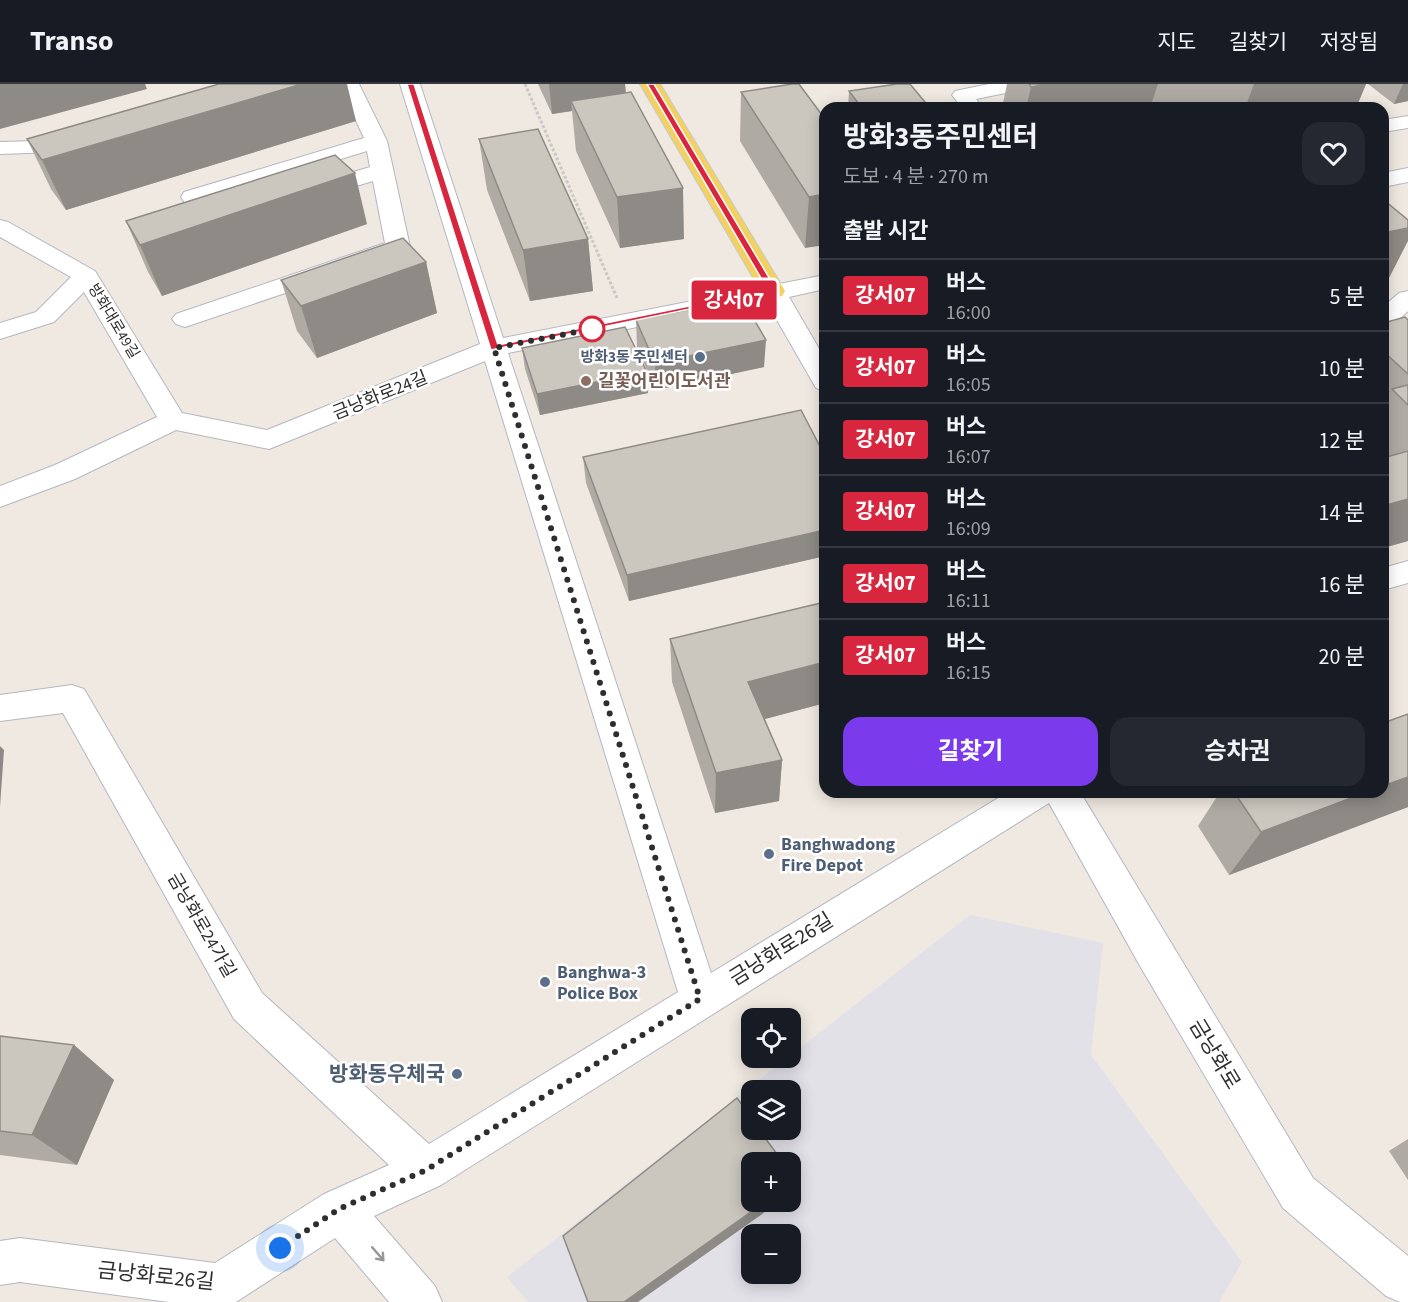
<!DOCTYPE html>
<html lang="ko">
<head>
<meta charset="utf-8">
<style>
	body { margin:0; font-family:"Source Sans 3","Noto Sans KR",sans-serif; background:#242831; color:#f1f3f6; height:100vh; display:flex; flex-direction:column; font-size:22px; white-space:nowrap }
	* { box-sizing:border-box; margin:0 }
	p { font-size:20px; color:#9ea1a6 }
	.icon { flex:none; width:33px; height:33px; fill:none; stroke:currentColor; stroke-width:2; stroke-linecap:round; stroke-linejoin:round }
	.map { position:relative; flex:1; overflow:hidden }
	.details { position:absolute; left:819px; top:18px; width:570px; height:696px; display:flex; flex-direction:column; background:#171b24; border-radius:18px; box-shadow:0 3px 15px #0003 }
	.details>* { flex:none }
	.badge { padding:0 12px; border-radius:4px; font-size:21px; line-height:39px }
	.fabs { position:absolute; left:741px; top:924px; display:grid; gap:12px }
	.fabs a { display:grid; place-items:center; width:60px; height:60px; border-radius:12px; background:#171b24; box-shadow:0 3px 15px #0003; font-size:30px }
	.you { position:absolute; width:30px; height:30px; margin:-15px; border:4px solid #fff; border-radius:50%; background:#1a73e8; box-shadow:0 0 0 9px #1a73e833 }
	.map>.badge { position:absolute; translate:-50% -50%; box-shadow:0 0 0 3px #fff }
	h2 { padding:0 24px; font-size:22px; line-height:54px }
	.round { display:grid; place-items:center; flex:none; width:63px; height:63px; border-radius:18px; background:#242831 }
	.overview { display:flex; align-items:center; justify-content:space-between; height:102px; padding:0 24px }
	h1 { font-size:28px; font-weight:700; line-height:45px }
	.action { display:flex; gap:12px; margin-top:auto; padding:12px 24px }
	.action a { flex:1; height:69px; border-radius:18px; background:#7c3aed; color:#fff; font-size:24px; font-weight:700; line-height:69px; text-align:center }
	.action a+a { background:#242831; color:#f1f3f6 }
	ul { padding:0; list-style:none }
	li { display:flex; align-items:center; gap:18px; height:72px; padding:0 24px; border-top:2px solid #363941 }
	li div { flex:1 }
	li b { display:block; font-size:22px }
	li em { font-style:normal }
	li .badge { min-width:66px; font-weight:700; text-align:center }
	header { display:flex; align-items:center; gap:36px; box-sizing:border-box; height:84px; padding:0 30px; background:#171b24; border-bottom:2px solid #363941 }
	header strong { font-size:28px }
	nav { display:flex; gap:33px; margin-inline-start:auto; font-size:21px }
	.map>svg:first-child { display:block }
	.industrial { fill:#e3e1e8; fill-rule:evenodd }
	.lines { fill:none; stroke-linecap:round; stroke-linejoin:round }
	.minor-casing { stroke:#b4b7c1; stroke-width:2 }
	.major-casing { stroke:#c9c9c9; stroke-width:2 }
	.path { stroke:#c9c9c9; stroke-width:3; stroke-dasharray:3 2; stroke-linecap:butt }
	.minor { fill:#fff; fill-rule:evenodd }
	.major { fill:#f2d163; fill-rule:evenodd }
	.wall { fill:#afaba4 }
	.shaded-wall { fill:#8e8b86 }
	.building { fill:#cbc7bf; stroke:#8e8b86; stroke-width:1.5 }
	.oneway { stroke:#969696 }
	.line { fill:#d7263d; stroke:#fff; stroke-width:1.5 }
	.walk { stroke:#2e2e2e; stroke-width:6; stroke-dasharray:0 10.8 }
	.stop-dot { fill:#fff; stroke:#d7263d; stroke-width:3 }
	.service-dot { fill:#5c6f8a; stroke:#fff; stroke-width:2 }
	.education-dot { fill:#8d6e63; stroke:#fff; stroke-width:2 }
	.labels { text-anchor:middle; stroke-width:5; stroke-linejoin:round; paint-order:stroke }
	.far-street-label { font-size:15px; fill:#2e2e2e; stroke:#fff }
	.far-service-label { font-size:15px; font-weight:bold; fill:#4e5e75; stroke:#fff; text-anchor:end }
	.education-label { font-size:18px; font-weight:bold; fill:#785e54; stroke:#fff; text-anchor:start }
	.street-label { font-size:18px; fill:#2e2e2e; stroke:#fff }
	.service-label { font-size:18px; font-weight:bold; fill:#4e5e75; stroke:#fff; text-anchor:start }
	.near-street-label { font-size:21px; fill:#2e2e2e; stroke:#fff }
	.near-service-label { font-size:21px; font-weight:bold; fill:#4e5e75; stroke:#fff; text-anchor:end }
</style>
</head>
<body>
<header>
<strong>Transo</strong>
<nav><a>지도</a><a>길찾기</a><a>저장됨</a></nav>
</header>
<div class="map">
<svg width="1408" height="1218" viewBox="0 0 1408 1218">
	<rect width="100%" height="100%" fill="#efe9e1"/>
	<path class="industrial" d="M970,831L1103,859L1091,971L1242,1178L1219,1218H528L507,1193L787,974H790L791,971ZM752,1006H790V1046H752ZM752,1078H790V1118H752ZM752,1150H790V1190H752Z"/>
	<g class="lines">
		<g class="minor-casing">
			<path id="minor" d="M339,0H359L387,57L410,163L406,168L194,240L185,243L176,240L172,235L176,230L385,159L373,97L312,115L304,113L301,108L304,103L370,83L367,67L206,116L216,131L226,128L234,130L238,135C231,145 214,148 203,145L181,113L184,108L364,54Z
				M400,0H420L503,254L825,191V205L789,213L825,275V307L816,304L766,217L508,269L711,889L1008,708H1080L1313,1094L1408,1172V1218H1400L1386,1212L1283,1124L1140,882L1049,719L441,1101L374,1132L435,1202L442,1218H389L335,1154L236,1218H169L20,1198L0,1201V1157L20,1154L215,1179L324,1110L389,1081L234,935L63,629L0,637V611L72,601L84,605L262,909L429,1060L678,908L485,277L269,365L176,346L75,395L0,423V402L55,381L157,333L84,208L54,238L0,255V239L36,228L71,193L0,153V136L8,138L95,187L182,329L267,346L480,260Z
				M989,0H1034L1031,4L976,15L983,24H962L952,11L955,7Z
				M1408,32V44L1383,48V36Z
				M76,56L84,57L87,62L84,67L0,70V58Z
				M1408,84V98L1383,103V89Z
				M1408,207V227L1392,242L1383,245V223L1399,209Z
				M1408,477V499L1383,506V484Z"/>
		</g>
		<g class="major-casing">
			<path id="major" d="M640,0H660L785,207L782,212L773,214L764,212L761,207Z"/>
		</g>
		<path class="path" d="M525,0L617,214"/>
		<use href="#minor" class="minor"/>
		<use href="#major" class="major"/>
	</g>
	<path class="wall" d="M538,0H625L626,8L684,155L620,164L576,67L572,27L552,30Z
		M1007,0H1366L1356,24H1002Z
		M1368,0H1408V17L1394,20Z
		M849,7L930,24H848Z
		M741,8L825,35L805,164L740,57Z
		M356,37L66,126L51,105L27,55Z
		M479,55L588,155L593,207L530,217L487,106Z
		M126,137L367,140L162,212L148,188Z
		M426,178L437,229L317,274L297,247L281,196Z
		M636,236L764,283L656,306L637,263Z
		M1408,236V457L1383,464V239Z
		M522,264L648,309L540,331L525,285Z
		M825,372V472L629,517L586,399L583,373Z
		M670,555L825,619L765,635L782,676L779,717L715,729L672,598Z
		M1408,630V723L1229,791L1198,742L1220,708H1383Z
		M0,952L74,961L114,996L77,1081L0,1071Z
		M1408,1055V1096L1389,1067Z"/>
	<path class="shaded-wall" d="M0,0H145L147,5L0,45Z
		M302,0H347L356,37L66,126L42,76Z
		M549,0H625L626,19L571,17L572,27L552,30Z
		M1047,0H1158L1150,24H1026L1031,3Z
		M1254,0H1366L1356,24H1245Z
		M1403,0H1408V17L1394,20Z
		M355,89L367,140L162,212L140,161Z
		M683,104L684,155L620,164L617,113Z
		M825,110V161L805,164L809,113Z
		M1408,144V157L1389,194L1383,195V149Z
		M588,155L593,207L530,217L523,166Z
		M426,178L437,229L317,274L301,222Z
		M766,256L764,283L656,306L655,279Z
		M647,288L648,309L540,331L537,310Z
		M1408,415V457L1383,464V422Z
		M825,446V472L629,517L627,491Z
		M825,578V619L746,640L748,598Z
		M0,662L4,666L0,723Z
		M782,676L779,717L715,729L716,689Z
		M1408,693V723L1229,791L1261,748L1367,708H1383V702Z
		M74,961L114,996L77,1081L32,1051Z
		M795,1096L793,1108L790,1109V1100Z
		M765,1118H779L638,1218H624Z"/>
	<path class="building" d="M219,0H302L42,76L27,55Z
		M792,0H799L825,35V110L809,113L741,8Z
		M897,0H910L930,24H862L849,7Z
		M1029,0H1047L1031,3Z
		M631,8L683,104L617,113L571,17Z
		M538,45L588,155L523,166L479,55Z
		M335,71L355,89L140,161L126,137Z
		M1383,117H1385L1408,136V144L1383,149Z
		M403,154L426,178L301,222L281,196Z
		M742,215L766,256L655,279L636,236Z
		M1405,233L1408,236V290L1383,267V239Z
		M625,243L647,288L537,310L522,264Z
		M1408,301V321L1392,305Z
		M801,326L825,372V446L627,491L583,373Z
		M1408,367V415L1383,422V374Z
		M825,518V578L748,598L782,676L716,689L670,555Z
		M1408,630V693L1383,702V639Z
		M1234,708H1367L1261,748Z
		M0,952L74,961L32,1051L0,1047Z
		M737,1014L752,1034V1046H759L783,1078H752V1118H765L624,1218H588L563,1152Z
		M790,1089L795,1096L790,1100Z"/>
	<defs><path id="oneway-shaft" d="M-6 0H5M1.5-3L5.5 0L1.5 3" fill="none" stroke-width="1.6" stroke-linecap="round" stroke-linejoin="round" transform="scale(1.5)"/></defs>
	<use class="oneway" href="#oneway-shaft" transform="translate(378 1170) rotate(49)"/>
	<path class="line" d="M407,0H414L498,261L768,206L647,0H654L777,207L491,266Z"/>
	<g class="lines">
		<path class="walk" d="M280,1164L339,1125L426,1086L700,915L494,264L592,245"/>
	</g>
	<circle class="stop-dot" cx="592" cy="245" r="12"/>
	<g class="service-dot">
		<circle cx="700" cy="273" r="6"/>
		<circle cx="769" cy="770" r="6"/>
		<circle cx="545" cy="898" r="6"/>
		<circle cx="457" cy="990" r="6"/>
	</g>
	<circle class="education-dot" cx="586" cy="297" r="6"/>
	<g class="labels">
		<g class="far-street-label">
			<text transform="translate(114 237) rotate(59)" y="5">방화대로49길</text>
		</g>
		<g class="far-service-label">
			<text x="688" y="278">방화3동 주민센터</text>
		</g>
		<g class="education-label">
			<text x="598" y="303">길꽃어린이도서관</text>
		</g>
		<g class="street-label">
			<text transform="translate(380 311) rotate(-22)" y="6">금낭화로24길</text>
			<text transform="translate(202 841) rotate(60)" y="6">금낭화로24가길</text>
		</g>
		<g class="service-label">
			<text x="781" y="766">Banghwadong<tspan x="781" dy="21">Fire Depot</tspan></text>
			<text x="557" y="894">Banghwa-3<tspan x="557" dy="21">Police Box</tspan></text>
		</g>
		<g class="near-street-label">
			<text transform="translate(781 865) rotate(-32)" y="7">금낭화로26길</text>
			<text transform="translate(1215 970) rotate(59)" y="7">금낭화로</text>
			<text transform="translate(156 1192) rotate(6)" y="7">금낭화로26길</text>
		</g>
		<g class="near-service-label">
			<text x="445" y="997">방화동우체국</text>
		</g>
	</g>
</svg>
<div class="fabs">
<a><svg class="icon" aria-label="locate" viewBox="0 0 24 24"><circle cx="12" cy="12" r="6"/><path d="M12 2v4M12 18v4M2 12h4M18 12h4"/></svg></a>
<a><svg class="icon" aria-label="layers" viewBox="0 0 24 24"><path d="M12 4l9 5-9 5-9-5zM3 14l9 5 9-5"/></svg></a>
<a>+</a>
<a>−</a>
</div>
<div class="you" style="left:280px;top:1164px"></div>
<b class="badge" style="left:734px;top:216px;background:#d7263d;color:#fff">강서07</b>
<section class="details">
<div class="overview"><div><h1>방화3동주민센터</h1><p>도보 · 4 분 · 270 m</p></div><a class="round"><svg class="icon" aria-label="heart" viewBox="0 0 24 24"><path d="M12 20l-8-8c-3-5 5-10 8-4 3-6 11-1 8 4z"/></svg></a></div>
<h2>출발 시간</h2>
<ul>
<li><span class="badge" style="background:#d7263d;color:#fff">강서07</span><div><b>버스</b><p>16:00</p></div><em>5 분</em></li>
<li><span class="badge" style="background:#d7263d;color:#fff">강서07</span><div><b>버스</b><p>16:05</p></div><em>10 분</em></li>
<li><span class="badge" style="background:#d7263d;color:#fff">강서07</span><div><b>버스</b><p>16:07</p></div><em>12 분</em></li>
<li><span class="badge" style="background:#d7263d;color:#fff">강서07</span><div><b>버스</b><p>16:09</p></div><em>14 분</em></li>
<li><span class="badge" style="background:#d7263d;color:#fff">강서07</span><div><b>버스</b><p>16:11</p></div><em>16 분</em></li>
<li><span class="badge" style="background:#d7263d;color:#fff">강서07</span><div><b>버스</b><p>16:15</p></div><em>20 분</em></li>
</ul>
<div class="action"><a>길찾기</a><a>승차권</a></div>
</section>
</div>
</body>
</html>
